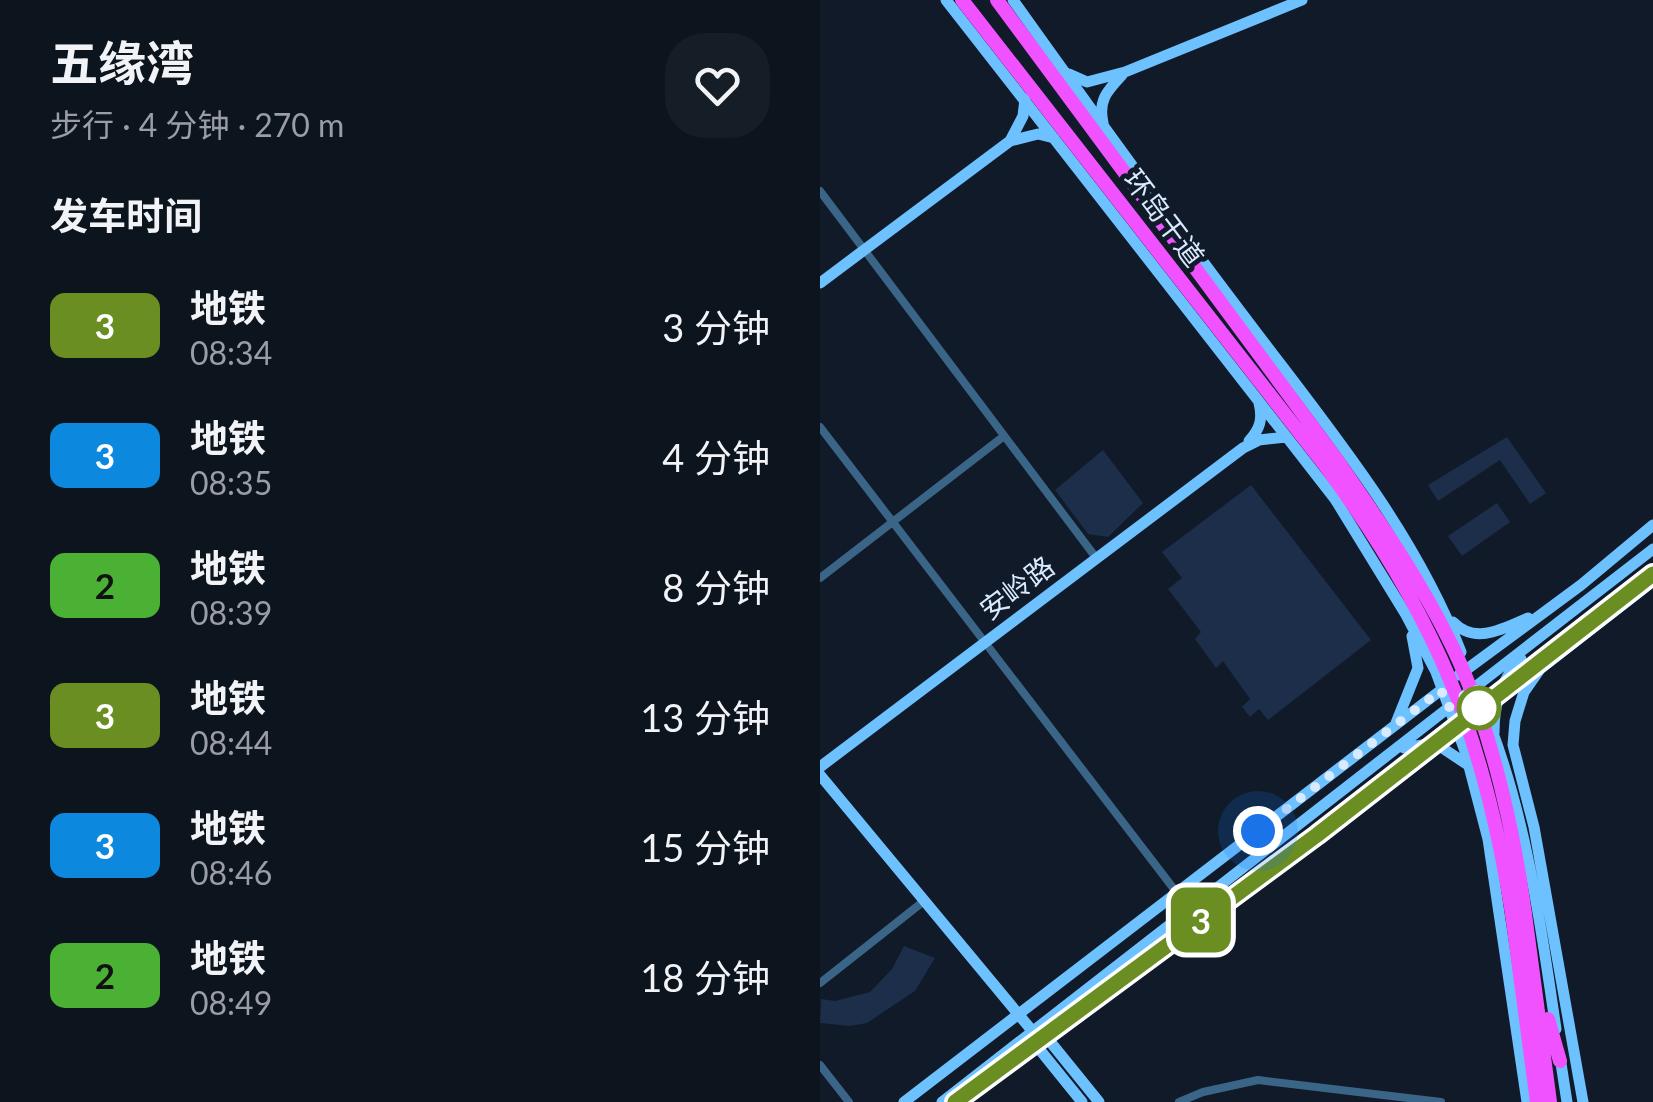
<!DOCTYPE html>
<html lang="zh">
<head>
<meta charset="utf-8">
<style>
	body { margin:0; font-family:Lato,"Noto Sans SC",sans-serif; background:#151d27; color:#f1f3f6; height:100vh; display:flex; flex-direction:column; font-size:38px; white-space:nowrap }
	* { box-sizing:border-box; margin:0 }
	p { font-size:32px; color:#9a9ea4 }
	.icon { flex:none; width:55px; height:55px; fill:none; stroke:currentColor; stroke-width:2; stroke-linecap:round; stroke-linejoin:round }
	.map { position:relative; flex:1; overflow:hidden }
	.details { display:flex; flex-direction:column; background:#0c141e; width:820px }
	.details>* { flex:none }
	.badge { padding:0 20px; border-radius:15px; font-size:35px; line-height:65px }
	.you { position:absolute; width:50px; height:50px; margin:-25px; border:8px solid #fff; border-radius:50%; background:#1a73e8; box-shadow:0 0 0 15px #1a73e833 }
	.map>.badge { position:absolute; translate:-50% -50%; box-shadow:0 0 0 5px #fff }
	h2 { padding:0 50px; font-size:38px; line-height:90px }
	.round { display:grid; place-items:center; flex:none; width:105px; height:105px; border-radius:40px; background:#151d27 }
	.headline { display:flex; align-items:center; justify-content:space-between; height:170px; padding:0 50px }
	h1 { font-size:48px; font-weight:700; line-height:75px }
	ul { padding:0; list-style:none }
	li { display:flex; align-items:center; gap:30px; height:130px; padding:0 50px }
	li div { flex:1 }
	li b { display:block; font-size:38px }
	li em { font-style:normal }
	li .badge { min-width:110px; font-weight:700; text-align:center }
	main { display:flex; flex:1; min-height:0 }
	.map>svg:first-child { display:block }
	.building { fill:#1c2e49 }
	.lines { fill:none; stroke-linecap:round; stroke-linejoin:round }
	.street { stroke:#3b6587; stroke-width:8 }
	.secondary { stroke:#6ec1ff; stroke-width:11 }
	.highway { stroke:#f152ff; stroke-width:14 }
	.highway-bridge { stroke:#f152ff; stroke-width:14 }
	.line-casing { stroke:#fff; stroke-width:22 }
	.line { stroke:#6b8e23; stroke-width:15 }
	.walk { stroke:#d7eaff; stroke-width:10; stroke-dasharray:0 18 }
	.stop-dot { fill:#fff; stroke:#6b8e23; stroke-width:5 }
	.labels { text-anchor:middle; stroke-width:10; stroke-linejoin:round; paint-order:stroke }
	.street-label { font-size:28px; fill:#d7eaff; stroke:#101a28 }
</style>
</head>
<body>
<main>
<section class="details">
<div class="headline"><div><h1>五缘湾</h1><p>步行 · 4 分钟 · 270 m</p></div><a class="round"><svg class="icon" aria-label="heart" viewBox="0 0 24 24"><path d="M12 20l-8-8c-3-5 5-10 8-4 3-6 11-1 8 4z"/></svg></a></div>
<h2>发车时间</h2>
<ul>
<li><span class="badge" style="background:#6b8e23;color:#fff">3</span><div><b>地铁</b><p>08:34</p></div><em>3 分钟</em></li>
<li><span class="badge" style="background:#0c89de;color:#fff">3</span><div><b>地铁</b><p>08:35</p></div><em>4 分钟</em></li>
<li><span class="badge" style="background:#4bb134;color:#111">2</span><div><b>地铁</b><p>08:39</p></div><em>8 分钟</em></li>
<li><span class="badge" style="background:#6b8e23;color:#fff">3</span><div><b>地铁</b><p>08:44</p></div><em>13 分钟</em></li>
<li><span class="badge" style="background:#0c89de;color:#fff">3</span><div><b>地铁</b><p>08:46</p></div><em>15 分钟</em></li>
<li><span class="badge" style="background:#4bb134;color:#111">2</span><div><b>地铁</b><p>08:49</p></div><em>18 分钟</em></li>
</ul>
</section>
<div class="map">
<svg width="833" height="1102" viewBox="0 0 833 1102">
	<rect width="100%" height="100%" fill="#101a28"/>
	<path class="building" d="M687,437L726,493L710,504L680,460L618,501L608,485Z
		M283,450L323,503L288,537L268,534L235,490Z
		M431,485L551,640L448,720L439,709L430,717L422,707L430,699L403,661L396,668L375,639L381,632L348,589L362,578L342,552Z
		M677,503L690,522L642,556L628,536Z
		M84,946L115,958L95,991L47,1023L30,1026L0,1023L1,999L15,1001L50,992L72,969Z"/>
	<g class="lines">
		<path class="street" d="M0,191L277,559
			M0,427L357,893
			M0,578L184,436
			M0,983L104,901
			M0,1065L29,1102
			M359,1102L383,1092L438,1080L621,1102"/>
		<path class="secondary" d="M126,0L515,499L585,613L616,672L645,751L668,839L707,1102
			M193,0C270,108 347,215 427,320C506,425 593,528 641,652
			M249,74L267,82L305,72L482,0
			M283,123C278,100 287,91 302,75
			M190,141L218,134L234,138
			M0,283L190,141L203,116L205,99
			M429,441C440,429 443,419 439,403
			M633,622C655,645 683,629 708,618
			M639,675L761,585L833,525
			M646,694L833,549
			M576,723L598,668L592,636
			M670,725C707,822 721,926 736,1029
			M674,733C674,704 680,681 701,659
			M584,748L615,743L648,765
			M0,767L423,448L439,440L466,437
			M0,775L214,1033L220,1050L262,1102
			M214,1033L228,1039L279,1102
			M740,1057L747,1102
			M84,1102L625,687
			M122,1102L632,705
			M763,1102L714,827L693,745L695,721L704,692L720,669L833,581"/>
		<path class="highway" d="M142,0L507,468
			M177,0L517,460
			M692,914L717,1102
			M705,914L730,1102
			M728,1019L740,1061"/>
		<path class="highway-bridge" d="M517,460C562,525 607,590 640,663C673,738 694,832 705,914
			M507,468C615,616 664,733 692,914"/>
	</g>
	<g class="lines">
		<g class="line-casing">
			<path id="line" d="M135,1102L497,835L833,574"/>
		</g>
		<use href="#line" class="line"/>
		<path class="walk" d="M438,831L621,690L628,708L655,687L665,712L659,708"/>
	</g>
	<circle class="stop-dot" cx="659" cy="708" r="20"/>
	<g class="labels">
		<g class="street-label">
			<text transform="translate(344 218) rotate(53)" y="10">环岛干道</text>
			<text transform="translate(197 588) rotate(-37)" y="10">安岭路</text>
		</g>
	</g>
</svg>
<div class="you" style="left:438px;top:831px"></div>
<b class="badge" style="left:381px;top:920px;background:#6b8e23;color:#fff">3</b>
</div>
</main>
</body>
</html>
